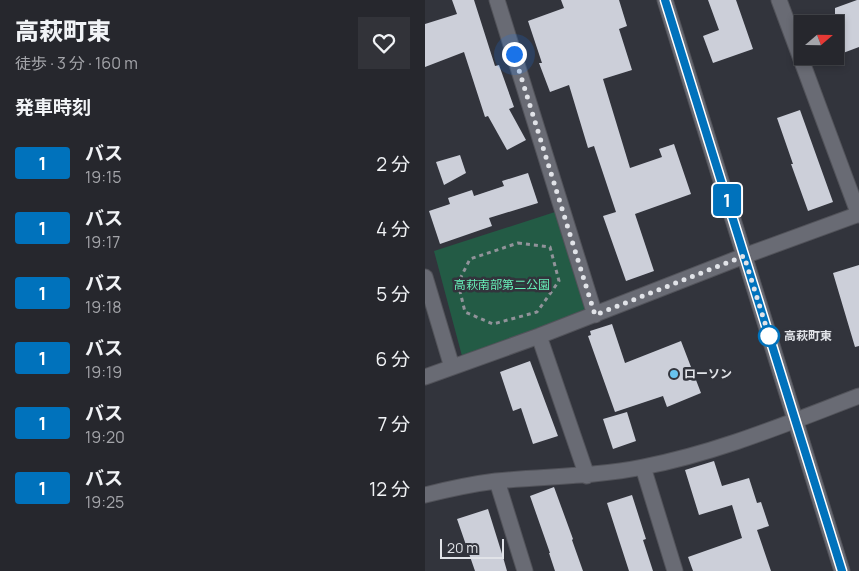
<!DOCTYPE html>
<html lang="ja">
<head>
<meta charset="utf-8">
<style>
	body { margin:0; font-family:Manrope,"Noto Sans JP",sans-serif; background:#323339; color:#f1f3f6; height:100vh; display:flex; flex-direction:column; font-size:19px; white-space:nowrap }
	* { box-sizing:border-box; margin:0 }
	p { font-size:16px; color:#a4a5aa }
	.icon { flex:none; width:28px; height:28px; fill:none; stroke:currentColor; stroke-width:2; stroke-linecap:round; stroke-linejoin:round }
	.map { position:relative; flex:1; overflow:hidden }
	.sheet { display:flex; flex-direction:column; background:#26272d; width:425px }
	.sheet>* { flex:none }
	.badge { padding:0 10px; border-radius:4px; font-size:18px; line-height:32px }
	.needle { width:32px; rotate:70deg }
	.buttons { position:absolute; left:369px; top:15px; display:grid; gap:10px }
	.buttons a { display:grid; place-items:center; width:50px; height:50px; border-radius:0px; background:#26272d; box-shadow:0 2px 8px #0003,0 0 0 1px #424449; font-size:25px }
	.scale { position:absolute; left:15px; bottom:12px; width:64px; box-sizing:border-box; padding-left:5px; border:2px solid #e1e3e8; border-top:0; font-size:14px; line-height:18px; white-space:nowrap; color:#e1e3e8; -webkit-text-stroke:4px #32343c; paint-order:stroke }
	.you { position:absolute; width:25px; height:25px; margin:-12px; border:4px solid #fff; border-radius:50%; background:#1a73e8; box-shadow:0 0 0 8px #1a73e833 }
	.map>.badge { position:absolute; translate:-50% -50%; box-shadow:0 0 0 2px #fff }
	h2 { padding:0 15px; font-size:19px; line-height:45px }
	.round { display:grid; place-items:center; flex:none; width:52px; height:52px; border-radius:0px; background:#323339 }
	.overview { display:flex; align-items:center; justify-content:space-between; height:85px; padding:0 15px }
	h1 { font-size:24px; font-weight:800; line-height:38px }
	ul { padding:0; list-style:none }
	li { display:flex; align-items:center; gap:15px; height:65px; padding:0 15px }
	li div { flex:1 }
	li b { display:block; font-size:19px }
	li em { font-style:normal }
	li .badge { min-width:55px; font-weight:700; text-align:center }
	main { display:flex; flex:1; min-height:0 }
	.map>svg:first-child { display:block }
	.green { fill:#235b45 }
	.building { fill:#cccfd9 }
	.lines { fill:none; stroke-linecap:round; stroke-linejoin:round }
	.minor-casing { stroke:#52535a; stroke-width:17 }
	.secondary-casing { stroke:#52535a; stroke-width:17 }
	.path { stroke:#91939a; stroke-width:3; stroke-dasharray:4 4; stroke-linecap:butt }
	.minor { stroke:#696b74; stroke-width:15 }
	.secondary { stroke:#696b74; stroke-width:15 }
	.line-casing { stroke:#fff; stroke-width:11 }
	.line { stroke:#0072bc; stroke-width:8 }
	.walk { stroke:#e1e3e8; stroke-width:5; stroke-dasharray:0 9 }
	.stop-dot { fill:#fff; stroke:#0072bc; stroke-width:2.5 }
	.poi-dot { fill:#68c4f0; stroke:#32343c; stroke-width:2 }
	.labels { text-anchor:middle; stroke-width:5; stroke-linejoin:round; paint-order:stroke }
	.park-label { font-size:12px; fill:#67efb8; stroke:#32343c }
	.stop-label { font-size:12px; font-weight:bold; fill:#e1e3e8; stroke:#32343c; text-anchor:start }
	.poi-label { font-size:12px; font-weight:bold; fill:#e1e3e8; stroke:#32343c; text-anchor:start }
</style>
</head>
<body>
<main>
<section class="sheet">
<div class="overview"><div><h1>高萩町東</h1><p>徒歩 · 3 分 · 160 m</p></div><a class="round"><svg class="icon" aria-label="heart" viewBox="0 0 24 24"><path d="M12 20l-8-8c-3-5 5-10 8-4 3-6 11-1 8 4z"/></svg></a></div>
<h2>発車時刻</h2>
<ul>
<li><span class="badge" style="background:#0072bc;color:#fff">1</span><div><b>バス</b><p>19:15</p></div><em>2 分</em></li>
<li><span class="badge" style="background:#0072bc;color:#fff">1</span><div><b>バス</b><p>19:17</p></div><em>4 分</em></li>
<li><span class="badge" style="background:#0072bc;color:#fff">1</span><div><b>バス</b><p>19:18</p></div><em>5 分</em></li>
<li><span class="badge" style="background:#0072bc;color:#fff">1</span><div><b>バス</b><p>19:19</p></div><em>6 分</em></li>
<li><span class="badge" style="background:#0072bc;color:#fff">1</span><div><b>バス</b><p>19:20</p></div><em>7 分</em></li>
<li><span class="badge" style="background:#0072bc;color:#fff">1</span><div><b>バス</b><p>19:25</p></div><em>12 分</em></li>
</ul>
</section>
<div class="map">
<svg width="434" height="571" viewBox="0 0 434 571">
	<rect width="100%" height="100%" fill="#32343c"/>
	<path class="green" d="M130,212L161,311L37,356L9,251Z"/>
	<path class="building" d="M27,0H49L70,66L74,65L89,107L84,109L101,140L82,150L63,116L60,117L39,52L0,67V24L32,14Z
		M136,0H194L202,26L194,29L207,70L178,79L205,168L237,157L234,149L249,144L266,194L210,214L229,271L201,281L178,216L191,212L169,146L163,148L144,85L125,92L114,63H117L103,21L139,8Z
		M283,0H311L328,49L288,63L278,36L294,30Z
		M432,0H434V47L410,56V8Z
		M375,110L408,202L383,211L366,164H368L352,118Z
		M35,155L41,173L19,185L11,162Z
		M103,173L113,203L64,218L67,226L15,244L4,211L25,204L23,198L47,190L49,196L79,186L77,181Z
		M434,265V346L430,347L408,273Z
		M187,324L200,363L256,341L276,393L242,407L238,396L190,412L163,336L166,335L165,331Z
		M105,361L133,436L108,444L96,408L88,411L75,372Z
		M202,412L211,441L188,449L178,419Z
		M289,461L297,486L324,478L332,503L336,502L344,526L332,530L346,571H268L263,557L317,538L307,505L274,515L260,470Z
		M129,487L148,539L147,540L158,571H130L124,553H125L105,496Z
		M207,495L221,539L218,540L228,571H204L182,503Z
		M63,509L78,557L82,571H50L32,519Z"/>
	<g class="lines">
		<g class="minor-casing">
			<path id="minor" d="M72,0L170,315
				M354,0L434,215
				M0,277L27,367
				M114,336L162,476
				M0,377L114,336L319,256L434,214
				M218,467L250,571
				M72,481L100,571
				M0,495C24,489 47,484 71,481C120,476 169,477 218,467C292,453 363,423 434,396"/>
		</g>
		<g class="secondary-casing">
			<path id="secondary" d="M240,0L417,571"/>
		</g>
		<path class="path" d="M93,243L125,247L134,281L112,312L68,324L40,312L33,283L45,259Z"/>
		<use href="#minor" class="minor"/>
		<use href="#secondary" class="secondary"/>
	</g>
	<g class="lines">
		<g class="line-casing">
			<path id="line" d="M240,0L417,571"/>
		</g>
		<use href="#line" class="line"/>
		<path class="walk" d="M89,54L170,315L319,256L344,336"/>
	</g>
	<circle class="stop-dot" cx="344" cy="336" r="10"/>
	<circle class="poi-dot" cx="249" cy="374" r="5"/>
	<g class="labels">
		<g class="park-label">
			<text x="77" y="289">高萩南部第二公園</text>
		</g>
		<g class="stop-label">
			<text x="359" y="340">高萩町東</text>
		</g>
		<g class="poi-label">
			<text x="259" y="378">ローソン</text>
		</g>
	</g>
</svg>
<div class="buttons">
<a><svg class="needle" viewBox="-14 -14 28 28"><path d="M0-13l5 13h-10z" fill="#e53935"/><path d="M0 13l5-13h-10z" fill="#a4a5aa"/></svg></a>
</div>
<div class="scale">20 m</div>
<div class="you" style="left:89px;top:54px"></div>
<b class="badge" style="left:302px;top:200px;background:#0072bc;color:#fff">1</b>
</div>
</main>
</body>
</html>
